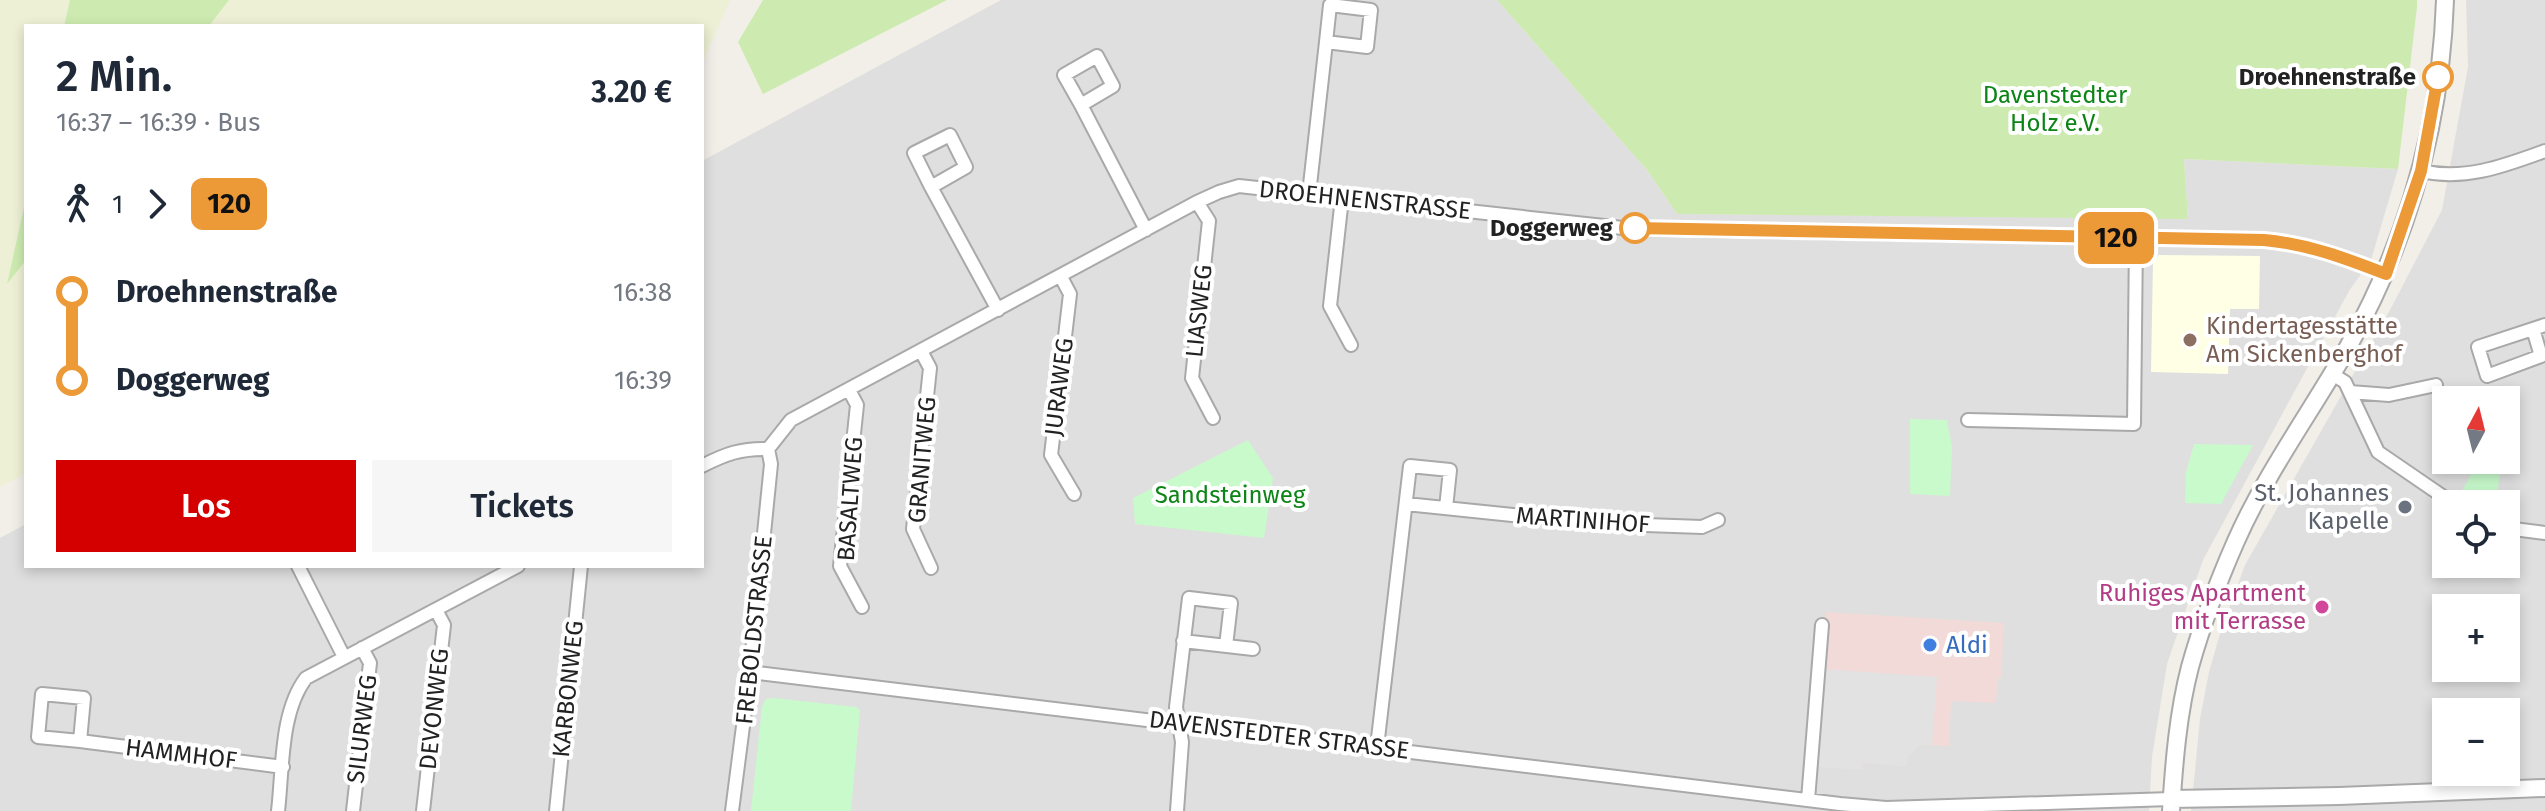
<!DOCTYPE html>
<html lang="de">
<head>
<meta charset="utf-8">
<style>
	body { margin:0; font-family:"Fira Sans",sans-serif; background:#f6f6f7; color:#1f2937; height:100vh; display:flex; flex-direction:column; font-size:30px; white-space:nowrap }
	* { box-sizing:border-box; margin:0 }
	p { font-size:26px; color:#747a83 }
	.icon { flex:none; width:44px; height:44px; fill:none; stroke:currentColor; stroke-width:2; stroke-linecap:round; stroke-linejoin:round }
	.map { position:relative; flex:1; overflow:hidden }
	.panel { position:absolute; left:24px; top:24px; width:680px; height:544px; display:flex; flex-direction:column; background:#fff; border-radius:0px; box-shadow:0 4px 12px #0003 }
	.panel>* { flex:none }
	.badge { padding:0 16px; border-radius:12px; font-size:28px; line-height:52px }
	.needle { width:52px; rotate:7deg }
	.buttons { position:absolute; left:2432px; top:386px; display:grid; gap:16px }
	.buttons a { display:grid; place-items:center; width:88px; height:88px; border-radius:0px; background:#fff; box-shadow:0 4px 12px #0003; font-size:40px }
	.map>.badge { position:absolute; translate:-50% -50%; box-shadow:0 0 0 4px #fff }
	.legs { display:flex; align-items:center; gap:12px; height:88px; padding:0 32px; font-size:26px }
	.legs p { margin-inline-start:auto }
	.head { display:flex; align-items:center; justify-content:space-between; height:136px; padding:0 32px }
	h1 { font-size:44px; font-weight:600; line-height:60px }
	.cta { display:flex; gap:16px; margin-top:auto; padding:16px 32px }
	.cta a { flex:1; height:92px; border-radius:0px; background:#d40000; color:#fff; font-size:32px; font-weight:600; line-height:92px; text-align:center }
	.cta a+a { background:#f6f6f7; color:#1f2937 }
	ul { padding:0 32px; list-style:none }
	li { display:flex; align-items:center; gap:28px; height:88px; font-size:30px }
	li i { display:grid; place-items:center; width:12px; height:100%; margin:0 10px; background:currentColor }
	li i::after { content:''; width:20px; height:20px; margin:-10px; border:6px solid; border-radius:50%; background:#fff }
	li p { margin-inline-start:auto }
	li:first-child i { background:linear-gradient(#0000 50%,currentColor 0) }
	li:last-child i { background:linear-gradient(currentColor 50%,#0000 0) }
	.map>svg:first-child { display:block }
	.residential { fill:#e0dfdf; fill-rule:evenodd }
	.commercial { fill:#f2dad9 }
	.education { fill:#ffffe5 }
	.farmland { fill:#eef0d5 }
	.grass { fill:#cdebb0 }
	.park { fill:#c8facc }
	.parking { fill:#e2e2e2 }
	.lines { fill:none; stroke-linecap:round; stroke-linejoin:round }
	.minor-casing { stroke:#a9a9a9; stroke-width:16 }
	.tertiary-casing { stroke:#a9a9a9; stroke-width:20 }
	.minor { stroke:#fff; stroke-width:12 }
	.tertiary { stroke:#fff; stroke-width:16 }
	.line-1-casing { stroke:#fff; stroke-width:18 }
	.line-1 { stroke:#ec9938; stroke-width:12 }
	.stop-1-dot { fill:#fff; stroke:#ec9938; stroke-width:4 }
	.education-dot { fill:#8d6e63; stroke:#fff; stroke-width:3 }
	.worship-dot { fill:#6b7280; stroke:#fff; stroke-width:3 }
	.hotel-dot { fill:#d1479c; stroke:#fff; stroke-width:3 }
	.shop-dot { fill:#3f7fe0; stroke:#fff; stroke-width:3 }
	.labels { text-anchor:middle; stroke-width:8; stroke-linejoin:round; paint-order:stroke }
	.stop-label { font-size:24px; font-weight:bold; fill:#222; stroke:#fff; text-anchor:end }
	.park-label { font-size:24px; fill:#0c8416; stroke:#fff }
	.street-label { font-size:24px; fill:#222; stroke:#fff }
	.education-label { font-size:24px; fill:#785e54; stroke:#fff; text-anchor:start }
	.worship-label { font-size:24px; fill:#5b616d; stroke:#fff; text-anchor:end }
	.hotel-label { font-size:24px; fill:#b23c85; stroke:#fff; text-anchor:end }
	.shop-label { font-size:24px; fill:#366cbe; stroke:#fff; text-anchor:start }
</style>
</head>
<body>
<div class="map">
<svg width="2545" height="811" viewBox="0 0 2545 811">
	<rect width="100%" height="100%" fill="#f2efe9"/>
	<path class="residential" d="M1001,0H1497L1647,170L1677,214L2188,218L2184,159L2398,169L2371,260L2349,291L2203,560L2167,664L2152,757L2149,811H0V538L26,524V566H702V161Z
		M2466,0H2545V811H2191L2200,719L2209,672L2222,627L2245,565L2391,308L2442,210L2468,67ZM2446,400H2506V460H2446ZM2446,504H2506V564H2446ZM2446,608H2506V668H2446ZM2446,712H2506V772H2446Z"/>
	<path class="commercial" d="M1826,612L2004,623L2001,678H1998L1996,703L1951,701L1949,746L1921,745L1908,756L1907,766L1863,763L1862,770L1817,767Z"/>
	<path class="education" d="M2159,255L2260,256L2259,309H2230L2228,374L2151,372L2153,261Z"/>
	<path class="farmland" d="M0,0H70L64,26H26V198L7,282L26,260V473L0,487Z
		M229,0H730L702,64V26H209Z"/>
	<path class="grass" d="M70,0H229L209,26H64Z
		M763,0H947L763,94L738,42Z
		M1497,0H2417V7L2398,169L2184,159L2188,219L1677,214L1647,170Z
		M26,198V260L7,284Z"/>
	<path class="park" d="M1910,419L1947,420L1952,447L1950,496L1910,494Z
		M1248,440L1273,478L1264,538L1135,524L1133,498Z
		M2194,444L2253,445L2221,504L2185,503L2186,472Z
		M2478,461L2501,464L2496,504H2470L2459,497Z
		M774,698L856,707L860,710L851,811H751L762,707L766,699Z"/>
	<path class="parking" d="M1823,669L1937,677L1932,745H1921L1908,756L1907,766L1863,763L1862,770L1817,767Z"/>
	<g class="lines">
		<g class="minor-casing">
			<path id="minor" d="M1081,105L1064,75L1097,56L1113,86L1081,105L1146,230
				M2421,171C2465,181 2504,166 2545,151
				M931,187L914,153L950,135L966,167L931,187L998,310
				M1309,194L1326,42L1367,47L1371,10L1330,5L1326,42
				M1342,198L1330,306L1351,345
				M1197,202L1209,221L1192,378L1213,418
				M1061,277L1070,294L1051,455L1074,494
				M2533,329L2541,356L2487,376L2478,347L2545,325
				M921,351L930,368L913,529L931,568
				M2332,374L2345,382L2378,452L2454,504
				M849,390L857,405L840,566L862,607
				M2350,392L2389,395L2436,385
				M1968,420L2134,424L2136,238
				M768,449L791,420L1197,202L1219,192L1239,186L1632,229L2264,240C2308,244 2345,258 2386,274
				M702,466C725,454 742,448 768,449
				M1406,504L1542,518L1618,524L1702,527L1718,520
				M2506,528L2545,533
				M298,566L344,657
				M1183,641L1253,649
				M750,672L1840,804L1886,808L2171,799
				M80,741L38,737L42,694L84,698L80,741L283,767
				M1377,747L1410,466L1450,470L1446,508
				M1808,800L1822,625
				M278,811C283,769 280,712 306,678L518,566
				M353,811L370,663L362,648
				M423,811L444,625L436,610
				M556,811L581,566
				M732,811L750,672L771,464L768,449
				M1177,811L1182,742L1176,707L1189,598L1231,603L1226,646"/>
		</g>
		<g class="tertiary-casing">
			<path id="tertiary" d="M2171,799L2339,796L2545,788
				M2171,811C2174,763 2178,713 2190,667C2202,624 2218,582 2236,541C2266,473 2311,412 2348,347C2408,240 2441,123 2445,0"/>
		</g>
		<use href="#minor" class="minor"/>
		<use href="#tertiary" class="tertiary"/>
	</g>
	<g class="lines">
		<g class="line-1-casing">
			<path id="line-1" d="M1635,228L2264,240C2308,244 2345,258 2386,274L2421,171L2438,77"/>
		</g>
		<use href="#line-1" class="line-1"/>
	</g>
	<g class="stop-1-dot">
		<circle cx="2438" cy="77" r="14"/>
		<circle cx="1635" cy="228" r="14"/>
	</g>
	<circle class="education-dot" cx="2190" cy="340" r="8"/>
	<circle class="worship-dot" cx="2405" cy="507" r="8"/>
	<circle class="hotel-dot" cx="2322" cy="607" r="8"/>
	<circle class="shop-dot" cx="1930" cy="645" r="8"/>
	<g class="labels">
		<g class="stop-label">
			<text x="2416" y="85">Droehnenstraße</text>
			<text x="1613" y="236">Doggerweg</text>
		</g>
		<g class="park-label">
			<text x="2055" y="103">Davenstedter<tspan x="2055" dy="28">Holz e.V.</tspan></text>
			<text x="1230" y="503">Sandsteinweg</text>
		</g>
		<g class="street-label">
			<text transform="translate(1365 200) rotate(6)" y="8">DROEHNENSTRASSE</text>
			<text transform="translate(1199 311) rotate(-84)" y="8">LIASWEG</text>
			<text transform="translate(1059 387) rotate(-83)" y="8">JURAWEG</text>
			<text transform="translate(922 460) rotate(-85)" y="8">GRANITWEG</text>
			<text transform="translate(850 499) rotate(-86)" y="8">BASALTWEG</text>
			<text transform="translate(1583 520) rotate(4)" y="8">MARTINIHOF</text>
			<text transform="translate(754 630) rotate(-84)" y="8">FREBOLDSTRASSE</text>
			<text transform="translate(568 689) rotate(-84)" y="8">KARBONWEG</text>
			<text transform="translate(434 709) rotate(-84)" y="8">DEVONWEG</text>
			<text transform="translate(362 729) rotate(-83)" y="8">SILURWEG</text>
			<text transform="translate(1279 735) rotate(7)" y="8">DAVENSTEDTER STRASSE</text>
			<text transform="translate(181 754) rotate(7)" y="8">HAMMHOF</text>
		</g>
		<g class="education-label">
			<text x="2206" y="334">Kindertagesstätte<tspan x="2206" dy="28">Am Sickenberghof</tspan></text>
		</g>
		<g class="worship-label">
			<text x="2389" y="501">St. Johannes<tspan x="2389" dy="28">Kapelle</tspan></text>
		</g>
		<g class="hotel-label">
			<text x="2306" y="601">Ruhiges Apartment<tspan x="2306" dy="28">mit Terrasse</tspan></text>
		</g>
		<g class="shop-label">
			<text x="1946" y="653">Aldi</text>
		</g>
	</g>
</svg>
<div class="buttons">
<a><svg class="needle" viewBox="-14 -14 28 28"><path d="M0-13l5 13h-10z" fill="#e53935"/><path d="M0 13l5-13h-10z" fill="#747a83"/></svg></a>
<a><svg class="icon" aria-label="locate" viewBox="0 0 24 24"><circle cx="12" cy="12" r="6"/><path d="M12 2v4M12 18v4M2 12h4M18 12h4"/></svg></a>
<a>+</a>
<a>−</a>
</div>
<b class="badge" style="left:2116px;top:238px;background:#ec9938;color:#111">120</b>
<section class="panel">
<div class="head"><div><h1>2 Min.</h1><p>16:37 – 16:39 · Bus</p></div><b>3.20 €</b></div>
<div class="legs"><svg class="icon" aria-label="walk" viewBox="0 0 24 24"><circle cx="13" cy="4" r="2"/><path d="M13 8l-2 6 4 7M11 14l-3 7M7 12l3-4h3l4 4"/></svg>1<svg class="icon" aria-label="forward" viewBox="0 0 24 24"><path d="M9 5l7 7-7 7"/></svg><b class="badge" style="background:#ec9938;color:#111">120</b></div>
<ul>
<li><i style="color:#ec9938"></i><b>Droehnenstraße</b><p>16:38</p></li>
<li><i style="color:#ec9938"></i><b>Doggerweg</b><p>16:39</p></li>
</ul>
<div class="cta"><a>Los</a><a>Tickets</a></div>
</section>
</div>
</body>
</html>
